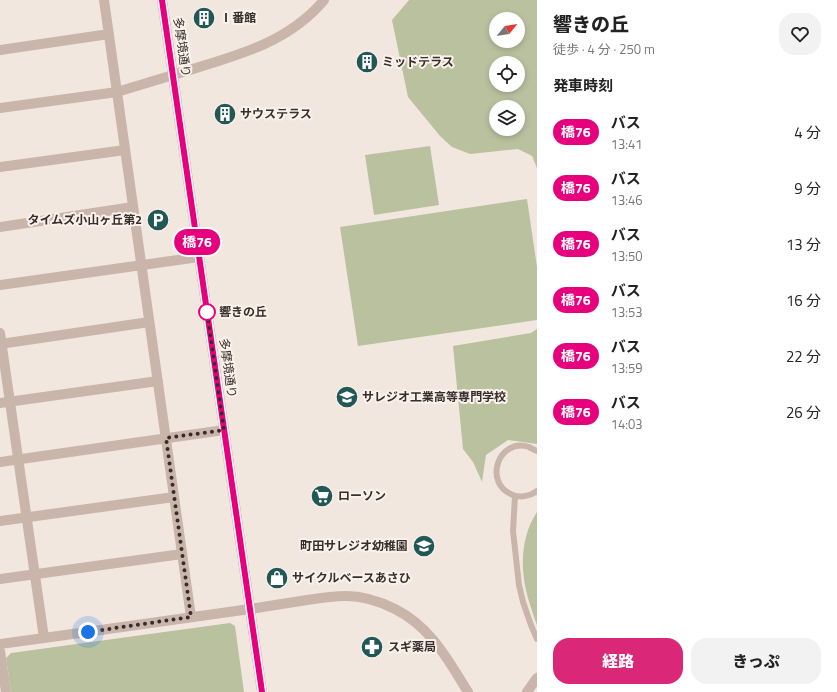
<!DOCTYPE html>
<html lang="ja">
<head>
<meta charset="utf-8">
<style>
	body { margin:0; font-family:"Titillium Web","Noto Sans JP",sans-serif; background:#f2f2f2; color:#222; height:100vh; display:flex; flex-direction:column; font-size:15px; white-space:nowrap }
	* { box-sizing:border-box; margin:0 }
	p { font-size:13px; color:#767676 }
	.icon { flex:none; width:22px; height:22px; fill:none; stroke:currentColor; stroke-width:2; stroke-linecap:round; stroke-linejoin:round }
	.map { position:relative; flex:1; overflow:hidden }
	.sheet { display:flex; flex-direction:column; background:#fff; width:300px }
	.sheet>* { flex:none }
	.badge { padding:0 8px; border-radius:13px; font-size:14px; line-height:26px }
	.needle { width:26px; rotate:60deg }
	.fabs { position:absolute; left:489px; top:12px; display:grid; gap:8px }
	.fabs a { display:grid; place-items:center; width:36px; height:36px; border-radius:50%; background:#fff; box-shadow:0 2px 6px #0003; font-size:20px }
	.you { position:absolute; width:20px; height:20px; margin:-10px; border:3px solid #fff; border-radius:50%; background:#1a73e8; box-shadow:0 0 0 6px #1a73e833 }
	.map>.badge { position:absolute; translate:-50% -50%; box-shadow:0 0 0 2px #fff }
	h2 { padding:0 16px; font-size:15px; line-height:36px }
	.round { display:grid; place-items:center; flex:none; width:42px; height:42px; border-radius:16px; background:#f2f2f2 }
	.headline { display:flex; align-items:center; justify-content:space-between; height:68px; padding:0 16px }
	h1 { font-size:19px; font-weight:800; line-height:30px }
	.button { display:flex; gap:8px; margin-top:auto; padding:8px 16px }
	.button a { flex:1; height:46px; border-radius:16px; background:#db2777; color:#fff; font-size:16px; font-weight:800; line-height:46px; text-align:center }
	.button a+a { background:#f2f2f2; color:#222 }
	ul { padding:0; list-style:none }
	li { display:flex; align-items:center; gap:12px; height:56px; padding:0 16px }
	li div { flex:1 }
	li b { display:block; font-size:15px }
	li em { font-style:normal }
	li .badge { min-width:44px; font-weight:700; text-align:center }
	main { display:flex; flex:1; min-height:0 }
	.map>svg:first-child { display:block }
	.green { fill:#bac19f; fill-rule:evenodd }
	.lines { fill:none; stroke-linecap:round; stroke-linejoin:round }
	.service { stroke:#cab5ab; stroke-width:6 }
	.minor { stroke:#cab5ab; stroke-width:10 }
	.tertiary { stroke:#cab5ab; stroke-width:10 }
	.line-casing { stroke:#fff; stroke-width:9 }
	.line { stroke:#e6007e; stroke-width:6 }
	.walk { stroke:#382d2a; stroke-width:4; stroke-dasharray:0 7.2 }
	.stop-dot { fill:#fff; stroke:#e6007e; stroke-width:2 }
	.labels { text-anchor:middle; stroke-width:4; stroke-linejoin:round; paint-order:stroke }
	.poi-label { font-size:12px; font-weight:bold; fill:#382d2a; stroke:#faf1eb; text-anchor:start }
	.street-label { font-size:12px; fill:#382d2a; stroke:#faf1eb }
	.stop-label { font-size:12px; font-weight:bold; fill:#382d2a; stroke:#faf1eb; text-anchor:start }
</style>
</head>
<body>
<main>
<div class="map">
<svg width="537" height="692" viewBox="0 0 537 692">
	<rect width="100%" height="100%" fill="#f2e7df"/>
	<path class="green" d="M409,0H537V168L532,156L518,149L470,154L452,147L440,136L408,97L392,20ZM496,19H518V41H496ZM496,63H518V85H496ZM496,107H518V129H496Z
		M430,146L439,205L374,215L365,155Z
		M527,199L537,267V320L358,346L340,227Z
		M537,329V444L508,440L486,455L482,482L473,462L463,449L453,346L531,333Z
		M537,512V625L535,620C532,610 528,600 526,590C520,565 522,534 537,512Z
		M230,623L235,626L244,692H11L6,658L11,653Z"/>
	<g class="lines">
		<path class="service" d="M537,451C534,450 531,448 529,447C499,437 482,483 513,495C522,498 530,496 537,491
			M515,496L513,531L519,585L523,602L531,625L537,639"/>
		<path class="minor" d="M104,0L191,617
			M0,50L109,34
			M0,108L117,92L173,75
			M0,167L125,150
			M0,227L133,207
			M0,285L199,257
			M0,344L149,322
			M0,403L158,381
			M0,462L224,430
			M0,521L174,497
			M0,579L182,554
			M0,644L44,638
			M0,651L6,692"/>
		<path class="tertiary" d="M162,0L262,692
			M173,75C227,58 286,46 324,0
			M0,333L44,638C112,628 181,619 250,609C269,606 288,603 307,600C320,598 333,596 346,596C362,596 381,602 395,609C431,627 448,660 468,692
			M527,692L537,678"/>
	</g>
	<g class="lines">
		<g class="line-casing">
			<path id="line" d="M162,0L262,692"/>
		</g>
		<use href="#line" class="line"/>
		<path class="walk" d="M88,632L191,617L166,438L224,430L207,312"/>
	</g>
	<defs>
		<g id="building-disc" transform="scale(1.15)"><circle r="9.5" fill="#215855" stroke="#faf1eb"/><path d="M-4-6H4V6H1V3H-1V6H-4ZM-2.5-4.3h1.7v1.8h-1.7ZM.8-4.3h1.7v1.8H.8ZM-2.5-1h1.7V.8h-1.7ZM.8-1h1.7V.8H.8Z" fill="#fff"/></g>
		<g id="parking-disc" transform="scale(1.15)"><circle r="9.5" fill="#215855" stroke="#faf1eb"/><path d="M-3.5-5.5H1a3.5 3.5 0 0 1 0 7H-1V5.5H-3.5ZM-1-3.4V-.6H.8a1.4 1.4 0 0 0 0-2.8Z" fill="#fff"/></g>
		<g id="school-disc" transform="scale(1.15)"><circle r="9.5" fill="#215855" stroke="#faf1eb"/><path d="M0-5L7-2L0 1L-7-2ZM-4 1L0 2.5L4 1V4Q0 6-4 4Z" fill="#fff"/></g>
		<g id="supermarket-disc" transform="scale(1.15)"><circle r="9.5" fill="#215855" stroke="#faf1eb"/><path d="M-6-5.5h2.5l.6 2H6L4.5 2H-2.5L-4.4-4H-6ZM-1.5 3.2a1.3 1.3 0 1 0 .1 0ZM3 3.2a1.3 1.3 0 1 0 .1 0Z" fill="#fff"/></g>
		<g id="shop-disc" transform="scale(1.15)"><circle r="9.5" fill="#215855" stroke="#faf1eb"/><path d="M-5-2.5h2.3a2.7 3.5 0 0 1 5.4 0H5L5.5 6h-11ZM-1.5-2.5h3a1.5 2.3 0 0 0-3 0Z" fill="#fff"/></g>
		<g id="pharmacy-disc" transform="scale(1.15)"><circle r="9.5" fill="#215855" stroke="#faf1eb"/><path d="M-2-6h4v4h4v4h-4v4h-4v-4h-4v-4h4Z" fill="#fff"/></g>
	</defs>
	<g fill-rule="evenodd">
		<use href="#building-disc" x="204" y="18"/>
		<use href="#building-disc" x="367" y="62"/>
		<use href="#building-disc" x="225" y="114"/>
		<use href="#parking-disc" x="158" y="220"/>
		<use href="#school-disc" x="347" y="397"/>
		<use href="#supermarket-disc" x="322" y="496"/>
		<use href="#school-disc" x="424" y="546"/>
		<use href="#shop-disc" x="277" y="578"/>
		<use href="#pharmacy-disc" x="372" y="647"/>
	</g>
	<circle class="stop-dot" cx="207" cy="312" r="8"/>
	<g class="labels">
		<g class="poi-label">
			<text x="220" y="22">Ⅰ番館</text>
			<text x="382" y="66">ミッドテラス</text>
			<text x="240" y="118">サウステラス</text>
			<text x="142" y="224" text-anchor="end">タイムズ小山ヶ丘第2</text>
			<text x="362" y="401">サレジオ工業高等専門学校</text>
			<text x="338" y="500">ローソン</text>
			<text x="408" y="550" text-anchor="end">町田サレジオ幼稚園</text>
			<text x="292" y="582">サイクルベースあさひ</text>
			<text x="388" y="651">スギ薬局</text>
		</g>
		<g class="street-label">
			<text transform="translate(182 47) rotate(82)" y="4">多摩境通り</text>
			<text transform="translate(228 368) rotate(82)" y="4">多摩境通り</text>
		</g>
		<g class="stop-label">
			<text x="219" y="316">響きの丘</text>
		</g>
	</g>
</svg>
<div class="fabs">
<a><svg class="needle" viewBox="-14 -14 28 28"><path d="M0-13l5 13h-10z" fill="#e53935"/><path d="M0 13l5-13h-10z" fill="#767676"/></svg></a>
<a><svg class="icon" aria-label="locate" viewBox="0 0 24 24"><circle cx="12" cy="12" r="6"/><path d="M12 2v4M12 18v4M2 12h4M18 12h4"/></svg></a>
<a><svg class="icon" aria-label="layers" viewBox="0 0 24 24"><path d="M12 4l9 5-9 5-9-5zM3 14l9 5 9-5"/></svg></a>
</div>
<div class="you" style="left:88px;top:632px"></div>
<b class="badge" style="left:197px;top:242px;background:#e6007e;color:#fff">橋76</b>
</div>
<section class="sheet">
<div class="headline"><div><h1>響きの丘</h1><p>徒歩 · 4 分 · 250 m</p></div><a class="round"><svg class="icon" aria-label="heart" viewBox="0 0 24 24"><path d="M12 20l-8-8c-3-5 5-10 8-4 3-6 11-1 8 4z"/></svg></a></div>
<h2>発車時刻</h2>
<ul>
<li><span class="badge" style="background:#e6007e;color:#fff">橋76</span><div><b>バス</b><p>13:41</p></div><em>4 分</em></li>
<li><span class="badge" style="background:#e6007e;color:#fff">橋76</span><div><b>バス</b><p>13:46</p></div><em>9 分</em></li>
<li><span class="badge" style="background:#e6007e;color:#fff">橋76</span><div><b>バス</b><p>13:50</p></div><em>13 分</em></li>
<li><span class="badge" style="background:#e6007e;color:#fff">橋76</span><div><b>バス</b><p>13:53</p></div><em>16 分</em></li>
<li><span class="badge" style="background:#e6007e;color:#fff">橋76</span><div><b>バス</b><p>13:59</p></div><em>22 分</em></li>
<li><span class="badge" style="background:#e6007e;color:#fff">橋76</span><div><b>バス</b><p>14:03</p></div><em>26 分</em></li>
</ul>
<div class="button"><a>経路</a><a>きっぷ</a></div>
</section>
</main>
</body>
</html>
